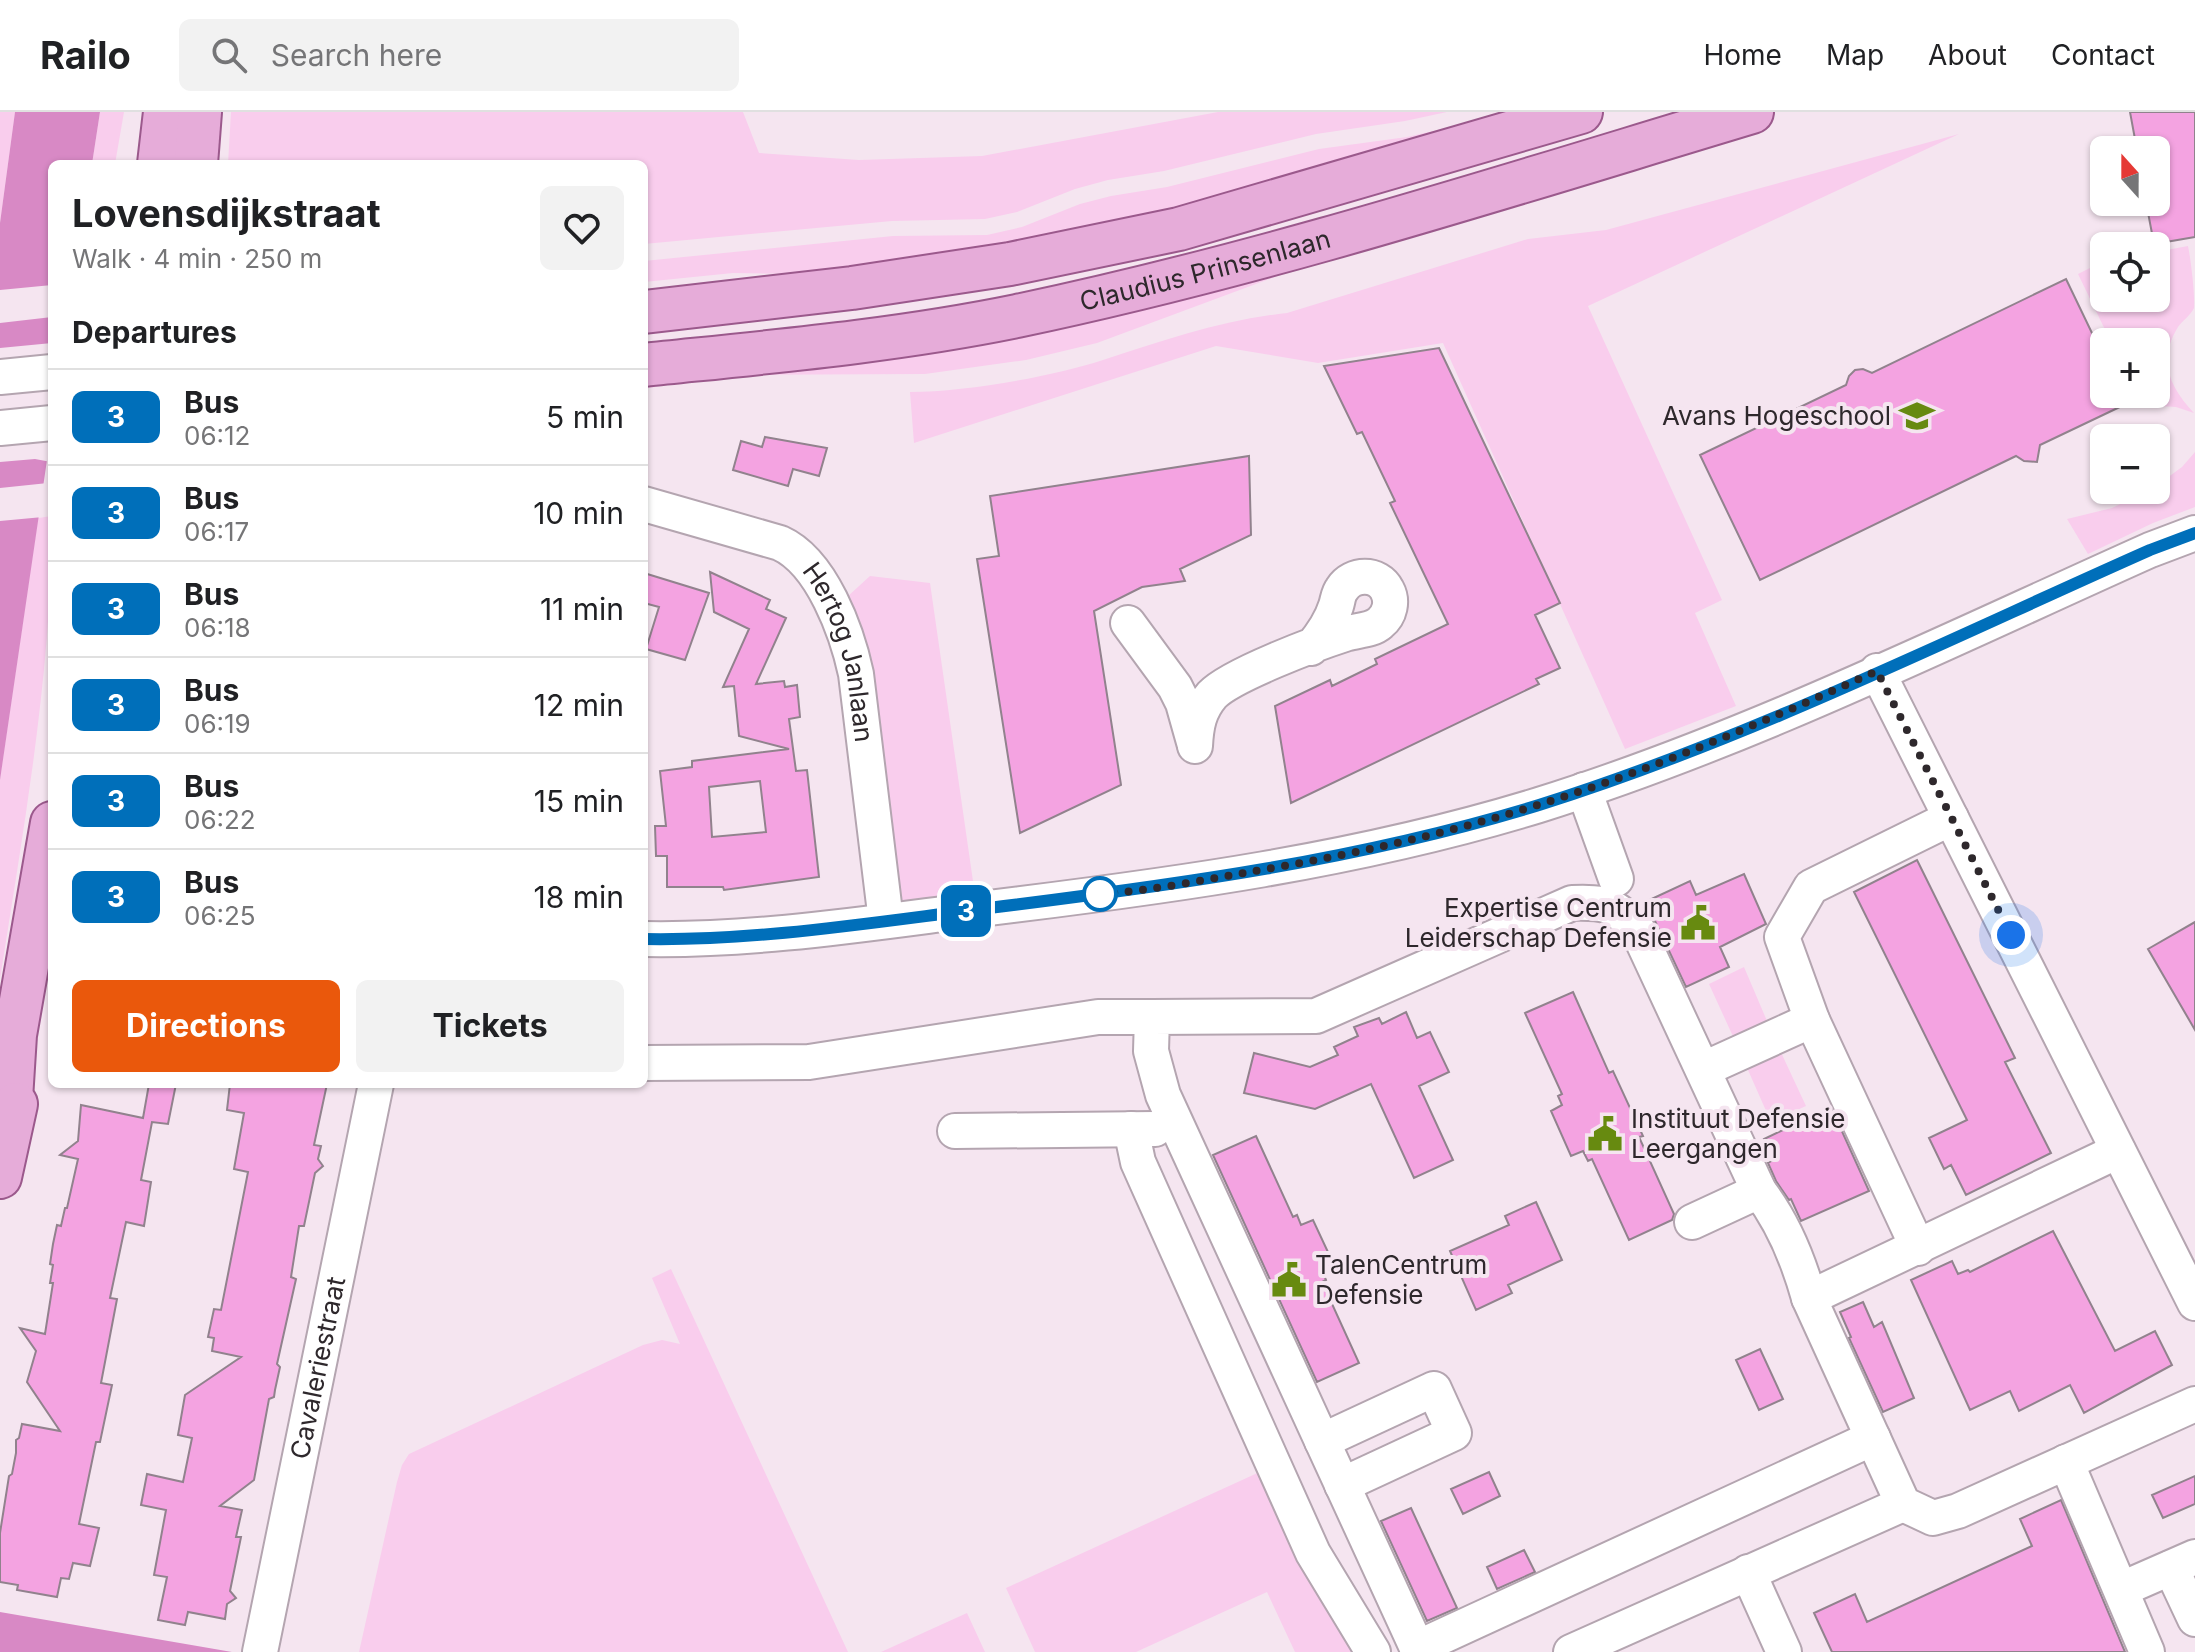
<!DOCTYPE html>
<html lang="en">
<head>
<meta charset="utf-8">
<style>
	body { margin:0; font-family:Inter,sans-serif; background:#f2f2f2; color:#202124; height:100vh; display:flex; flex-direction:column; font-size:30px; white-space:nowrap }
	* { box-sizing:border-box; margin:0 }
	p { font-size:26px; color:#757577 }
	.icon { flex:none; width:44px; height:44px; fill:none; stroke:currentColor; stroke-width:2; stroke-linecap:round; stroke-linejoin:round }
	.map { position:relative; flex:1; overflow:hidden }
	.drawer { position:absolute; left:48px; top:48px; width:600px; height:928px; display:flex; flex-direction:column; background:#fff; border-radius:12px; box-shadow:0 2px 6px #0004 }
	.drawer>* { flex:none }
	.badge { padding:0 16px; border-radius:12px; font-size:28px; line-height:52px }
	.needle { width:52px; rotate:339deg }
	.tools { position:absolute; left:2090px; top:24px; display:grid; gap:16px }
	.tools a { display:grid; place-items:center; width:80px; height:80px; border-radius:12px; background:#fff; box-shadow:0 2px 6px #0004; font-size:40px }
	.you { position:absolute; width:40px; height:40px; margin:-20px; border:6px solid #fff; border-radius:50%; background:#1a73e8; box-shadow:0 0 0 12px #1a73e833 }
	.map>.badge { position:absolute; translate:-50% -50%; box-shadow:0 0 0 4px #fff }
	h2 { padding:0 24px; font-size:30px; line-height:72px }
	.round { display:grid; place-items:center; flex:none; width:84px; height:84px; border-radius:12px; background:#f2f2f2 }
	.summary { display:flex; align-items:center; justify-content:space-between; height:136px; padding:0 24px }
	h1 { font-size:38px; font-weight:700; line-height:60px }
	.cta { display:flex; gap:16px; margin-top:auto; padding:16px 24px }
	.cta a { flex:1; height:92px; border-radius:12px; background:#ea580c; color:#fff; font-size:32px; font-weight:700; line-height:92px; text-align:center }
	.cta a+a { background:#f2f2f2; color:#202124 }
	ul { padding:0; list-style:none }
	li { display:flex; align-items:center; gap:24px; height:96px; padding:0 24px; border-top:2px solid #e0e0e0 }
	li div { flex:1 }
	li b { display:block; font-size:30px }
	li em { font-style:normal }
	li .badge { min-width:88px; font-weight:700; text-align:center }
	header { display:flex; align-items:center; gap:48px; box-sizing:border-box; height:112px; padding:0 40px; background:#fff; border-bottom:2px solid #e0e0e0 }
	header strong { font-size:38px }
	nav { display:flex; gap:44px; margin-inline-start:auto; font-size:28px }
	.search { width:560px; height:72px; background:#f2f2f2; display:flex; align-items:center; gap:20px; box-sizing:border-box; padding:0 28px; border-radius:12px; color:#757577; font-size:30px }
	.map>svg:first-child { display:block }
	.green { fill:#f9cded }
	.water { fill:#d889c5 }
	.pier { fill:#f5e5f0 }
	.building { fill:#f4a3e1; stroke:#91828d; stroke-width:2; fill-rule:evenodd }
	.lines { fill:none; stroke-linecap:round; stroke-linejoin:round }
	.minor-casing { stroke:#b4a5b0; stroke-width:38 }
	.major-casing { stroke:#9b598c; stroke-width:46 }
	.minor { stroke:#fff; stroke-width:34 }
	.major { stroke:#e6acd9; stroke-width:42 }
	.line-casing { stroke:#fff; stroke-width:18 }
	.line { stroke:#006fba; stroke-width:12 }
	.walk { stroke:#2e282c; stroke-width:8; stroke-dasharray:0 14.4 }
	.stop-dot { fill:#fff; stroke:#006fba; stroke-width:4 }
	.labels { text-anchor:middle; stroke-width:8; stroke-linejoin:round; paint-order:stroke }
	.street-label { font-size:26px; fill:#2e282c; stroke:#f5e5f0 }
	.poi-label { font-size:26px; fill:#2e282c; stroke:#f5e5f0; text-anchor:end }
</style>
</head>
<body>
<header>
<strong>Railo</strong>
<div class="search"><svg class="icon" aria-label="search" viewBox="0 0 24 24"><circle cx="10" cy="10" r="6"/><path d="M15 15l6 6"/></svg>Search here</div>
<nav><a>Home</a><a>Map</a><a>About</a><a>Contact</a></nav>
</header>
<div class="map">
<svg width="2195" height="1540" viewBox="0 0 2195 1540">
	<rect width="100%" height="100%" fill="#f5e5f0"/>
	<path class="green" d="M0,0H15L0,111Z
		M100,0H124L115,52H92Z
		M231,0H743L759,41L859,48L982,44L1218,0H1447L1405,9L1316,22L1164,59L1108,68L1075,77L1017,100L985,107L892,109L644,132V52H228Z
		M1455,14L1472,16L1241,85L873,163L733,161L644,170V149L893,124L987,123L1022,115L1080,92L1111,84L1167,75L1319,37L1407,25Z
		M1959,22L1588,194L1722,488L1695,501L1736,594L1625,637L1443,231L1318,251L1216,234L914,331L910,280C965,280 1050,265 1103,248C1165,228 1222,208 1287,201L1528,127L1606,118Z
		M1358,134L1097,231L1026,248L925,262L720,263L644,277V270Z
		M2188,134C2191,149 2195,182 2194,196C2191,203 2182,209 2178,215C2157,249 2170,275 2194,301L2176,295L2143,293L2137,282H2156V230H2111L2078,162L2104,149V186H2156V140Z
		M2195,340V395L2153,411L2088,442L2067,407L2112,396L2149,378H2156V374L2182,355Z
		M52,404C52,560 24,713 0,867V667L38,406Z
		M870,464L930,471L975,783L898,792L847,485Z
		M1744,855L1770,916L1736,931L1709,872Z
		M1778,934L1806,994L1771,1010L1744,949Z
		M671,1157L848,1540H359L397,1370L402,1353L409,1342L643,1233L662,1228L680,1232L652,1166Z
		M1264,1358L1361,1540H1295L1267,1480L1136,1540H1035L1006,1476Z
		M967,1501L985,1540H881Z"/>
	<path class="water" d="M15,0H100L92,52H52V314L0,668V111Z
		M0,1500L232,1540H0Z"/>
	<path class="pier" d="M52,173V205L0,211V178Z
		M52,231L51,350L35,347L0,350V236Z
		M48,371L43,405L0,409V376Z"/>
	<path class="building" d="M2130,0H2195V125L2154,132L2146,90H2156V38H2137Z
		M2066,167L2104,246V282H2147L2040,333L2037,350L2024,349L2016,344L1760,468L1700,343L1846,273L1849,264L1855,258L1863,257L1872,261Z
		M1439,236L1560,491L1535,503L1560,556L1536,567L1539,572L1291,691L1275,594L1330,568L1332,574L1377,552L1375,547L1448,512L1390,391L1395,389L1362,320L1357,322L1324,254Z
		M765,325L827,336L819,364L793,357L788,374L733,358L741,329L762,335Z
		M1249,344L1251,423L1180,457L1185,469L1142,475L1094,499L1121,673L1020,721L977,447L999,444L990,384Z
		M710,460L770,488L766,497L786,506L756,572L784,569L785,575L797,573L800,605L789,607L796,659L807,658L819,765L724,778L723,775H667V744H656L655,714H666L660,659L692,655V649L789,637L739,624L734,574L723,575L749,517L714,500ZM760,669L766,720L712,725L709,675Z
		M644,461L709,481L685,548L646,537L659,495L644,491Z
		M1917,748L2015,946L2005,950L2051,1041L1966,1083L1951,1053L1944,1057L1929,1026L1967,1008L1854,780Z
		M1744,762L1766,812L1720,835L1729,855L1686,875L1655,809L1643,791L1690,769L1696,783Z
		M2195,810V918L2148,837Z
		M1573,880L1609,961L1613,959L1643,1024L1639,1025L1674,1102L1672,1108L1629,1128L1592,1047L1588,1049L1583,1039L1571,1044L1551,999L1562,993L1558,984L1562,982L1525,901Z
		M1406,900L1417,926L1430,920L1449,960L1419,974L1453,1048L1414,1066L1371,972L1315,997L1244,981L1254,941L1310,955L1338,943L1334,935L1358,924L1354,915L1379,906L1382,912Z
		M149,972H176L168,1012L152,1010L141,1068L151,1070L144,1114L126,1110L110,1186L117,1187L101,1271L112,1273L100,1330H96L79,1412L99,1416L90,1454L73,1451L69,1467L61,1466L57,1485L17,1478L18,1473L0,1470V1421L9,1364L12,1362L16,1341V1328L19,1326L22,1312L60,1319L27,1270L36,1239L20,1216L45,1222L53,1171H50L53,1153L50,1152L53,1132L57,1113L61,1114L65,1096H67L78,1047L60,1043L78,1029L81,993L143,1006Z
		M230,972H327L314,1033L321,1034L318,1047L323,1054L315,1061L304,1114H299L291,1165L296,1167L277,1252L280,1255L275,1278L274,1285L269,1287L254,1368L220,1394L242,1398L236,1425H241L230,1479L236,1486L227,1492L225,1507L188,1500L185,1513L158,1508L167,1465L154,1463L166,1398L141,1393L147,1362L183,1370L192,1326L178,1323L185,1283L241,1245L212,1239L214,1226L208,1225L214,1197L221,1198L248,1060L234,1057L244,1001L227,998Z
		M1831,995L1869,1079L1801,1109L1791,1087L1789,1088L1776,1069L1768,1051L1773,1048L1764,1027Z
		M1256,1024L1293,1105L1297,1103L1301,1113L1313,1108L1334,1153L1322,1158L1326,1168L1322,1170L1359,1251L1317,1270L1213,1043Z
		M1536,1090L1562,1148L1508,1173L1512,1181L1476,1198L1450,1139L1509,1113L1505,1104Z
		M2053,1119L2115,1239L2155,1219L2172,1253L2084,1301L2070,1273L2019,1299L2010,1279L1970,1298L1911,1168L1952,1149L1958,1162L1968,1158L1970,1160Z
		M1863,1190L1874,1215L1882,1210L1914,1286L1883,1300L1849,1226L1851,1225L1840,1200Z
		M1760,1237L1783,1287L1759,1298L1736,1248Z
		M1489,1360L1500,1384L1463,1402L1451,1377Z
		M2195,1364V1392L2163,1406L2152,1383Z
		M2061,1388L2125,1540H1832L1814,1501L1855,1482L1867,1510L2032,1434L2020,1407Z
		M1411,1396L1457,1496L1427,1509L1381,1409Z
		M1524,1438L1535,1460L1497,1477L1487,1455Z"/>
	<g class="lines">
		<g class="minor-casing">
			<g id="minor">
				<path d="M0,265L52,260"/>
				<path d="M0,316L52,311"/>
				<path id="s1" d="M644,392L780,431C822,450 847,520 856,562L886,809"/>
				<path d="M1128,511L1175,575L1183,591L1194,630"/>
				<path d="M1877,559L2195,1191"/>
				<path d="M1195,634C1196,614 1199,598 1212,583C1231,563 1317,531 1345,522C1356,518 1371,519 1380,511C1390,503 1393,489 1387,478C1378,460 1352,461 1342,477C1338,482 1338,488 1336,494C1331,510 1322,523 1311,536"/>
				<path d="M1584,678L1616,767"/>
				<path d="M644,827C757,829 870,811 981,797C1170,774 1357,749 1539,693C1747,628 1951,527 2150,438L2195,421"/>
				<path d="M1812,908L1782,825L1811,775L1951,706"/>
				<path d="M644,951L809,950L1098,905H1152"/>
				<path d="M1704,957L1812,908L1918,1136"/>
				<path d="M1131,1017L1138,1050L1313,1441L1373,1540"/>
				<path d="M955,1019L1155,1017"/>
				<path d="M1692,1110L1759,1079"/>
				<path d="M1809,1186L2118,1039"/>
				<path d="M1322,1329L1434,1277L1454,1321L1342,1373"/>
				<path d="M2066,1350L2147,1540"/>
				<path d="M2171,1456L2195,1507"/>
				<path d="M1748,1460L1784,1540"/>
				<path d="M2122,1477L2195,1445"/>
				<path d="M1417,1536L1873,1326"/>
				<path id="s2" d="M260,1540L376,972"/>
				<path d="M1419,1540L1163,983L1151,939L1152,905L1316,904L1572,791C1606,790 1614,792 1637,817L1759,1079C1782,1109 1799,1150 1809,1186L1903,1392L1933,1406L1958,1399L2195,1292"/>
				<path d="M1571,1540L1903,1392"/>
			</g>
		</g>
		<g class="major-casing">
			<g id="major">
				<path d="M159,52L165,0"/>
				<path d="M196,52L200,0"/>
				<path d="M644,200L852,176L1010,152L1179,117L1581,0"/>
				<path id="s3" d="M644,253C768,240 895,229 1017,204C1265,152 1509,73 1752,0"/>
				<path d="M9,1019L15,923L52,711"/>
				<path d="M0,1065L16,992"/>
			</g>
		</g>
		<use href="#minor" class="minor"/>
		<use href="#major" class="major"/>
	</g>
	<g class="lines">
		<g class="line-casing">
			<path id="line" d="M644,827C759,829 875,810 989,796C1175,773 1360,748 1539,693C1749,627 1949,527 2150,438L2195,421"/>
		</g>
		<use href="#line" class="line"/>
		<path class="walk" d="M1100,782C1150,779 1204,768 1255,759C1351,743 1445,722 1538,693C1654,657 1766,609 1877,559L2011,823"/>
	</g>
	<defs>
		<g id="university-bare" transform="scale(2.76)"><path d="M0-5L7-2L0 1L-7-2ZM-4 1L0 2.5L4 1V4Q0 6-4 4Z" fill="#678a10" stroke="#f5e5f0" stroke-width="2.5" paint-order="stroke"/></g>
		<g id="civic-bare" transform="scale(2.76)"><path d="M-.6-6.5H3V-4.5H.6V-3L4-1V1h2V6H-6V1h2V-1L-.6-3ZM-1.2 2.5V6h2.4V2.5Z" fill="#678a10" stroke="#f5e5f0" stroke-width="2.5" paint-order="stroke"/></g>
	</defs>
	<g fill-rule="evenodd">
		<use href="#university-bare" x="1917" y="304"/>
		<use href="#civic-bare" x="1698" y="811"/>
		<use href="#civic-bare" x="1605" y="1022"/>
		<use href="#civic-bare" x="1289" y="1168"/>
	</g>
	<circle class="stop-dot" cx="1100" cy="782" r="16"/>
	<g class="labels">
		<g class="street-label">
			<text dy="9" stroke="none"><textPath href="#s3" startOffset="570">Claudius Prinsenlaan</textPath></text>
			<text dy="9" stroke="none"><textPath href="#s1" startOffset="272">Hertog Janlaan</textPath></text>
			<text dy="9" stroke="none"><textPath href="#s2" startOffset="290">Cavaleriestraat</textPath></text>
		</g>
		<g class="poi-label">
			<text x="1891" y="313">Avans Hogeschool</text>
			<text x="1672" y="805">Expertise Centrum<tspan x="1672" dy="30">Leiderschap Defensie</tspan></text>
			<text x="1631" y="1016" text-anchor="start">Instituut Defensie<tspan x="1631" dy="30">Leergangen</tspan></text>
			<text x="1315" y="1162" text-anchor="start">TalenCentrum<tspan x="1315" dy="30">Defensie</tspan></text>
		</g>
	</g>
</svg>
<div class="tools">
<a><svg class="needle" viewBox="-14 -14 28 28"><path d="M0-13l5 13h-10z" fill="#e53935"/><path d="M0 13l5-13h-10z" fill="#757577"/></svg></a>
<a><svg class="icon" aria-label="locate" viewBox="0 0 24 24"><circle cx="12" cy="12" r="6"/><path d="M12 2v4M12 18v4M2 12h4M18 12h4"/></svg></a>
<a>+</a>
<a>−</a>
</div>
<div class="you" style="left:2011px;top:823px"></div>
<b class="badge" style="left:966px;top:799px;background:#006fba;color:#fff">3</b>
<section class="drawer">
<div class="summary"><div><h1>Lovensdijkstraat</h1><p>Walk · 4 min · 250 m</p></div><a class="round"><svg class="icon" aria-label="heart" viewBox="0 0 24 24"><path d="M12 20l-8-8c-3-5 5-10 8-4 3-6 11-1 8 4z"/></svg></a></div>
<h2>Departures</h2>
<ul>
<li><span class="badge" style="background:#006fba;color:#fff">3</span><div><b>Bus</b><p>06:12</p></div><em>5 min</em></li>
<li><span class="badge" style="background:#006fba;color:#fff">3</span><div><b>Bus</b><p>06:17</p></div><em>10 min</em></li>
<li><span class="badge" style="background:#006fba;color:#fff">3</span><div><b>Bus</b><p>06:18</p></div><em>11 min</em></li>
<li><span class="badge" style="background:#006fba;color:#fff">3</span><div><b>Bus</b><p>06:19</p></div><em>12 min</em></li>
<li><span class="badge" style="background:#006fba;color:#fff">3</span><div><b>Bus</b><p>06:22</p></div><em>15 min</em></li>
<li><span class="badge" style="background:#006fba;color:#fff">3</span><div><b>Bus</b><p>06:25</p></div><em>18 min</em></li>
</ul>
<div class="cta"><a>Directions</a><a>Tickets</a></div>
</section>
</div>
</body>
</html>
